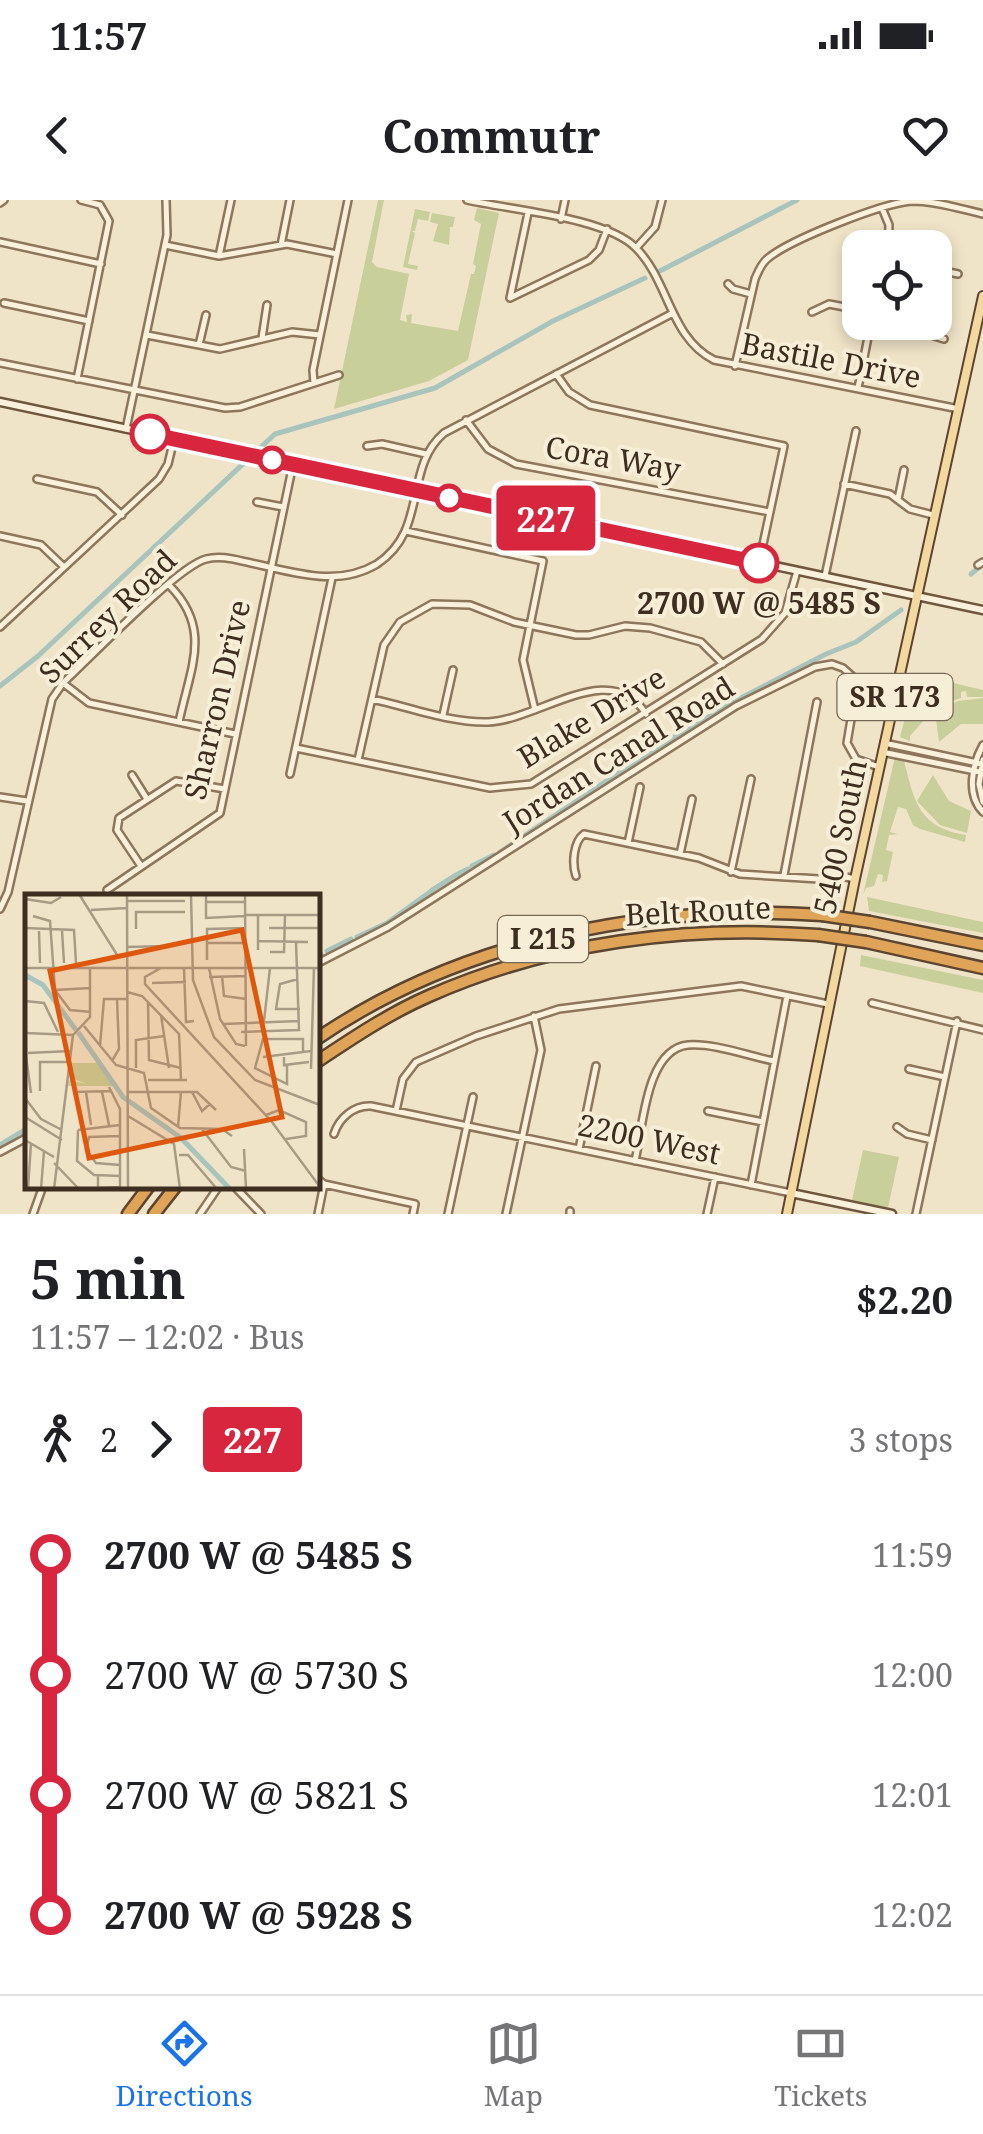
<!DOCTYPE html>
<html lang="en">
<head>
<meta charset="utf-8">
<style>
	body { margin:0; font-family:"Noto Serif",serif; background:#f6f6f6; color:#202124; height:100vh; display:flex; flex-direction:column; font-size:38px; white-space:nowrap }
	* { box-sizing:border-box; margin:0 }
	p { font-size:32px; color:#757577 }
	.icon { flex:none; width:55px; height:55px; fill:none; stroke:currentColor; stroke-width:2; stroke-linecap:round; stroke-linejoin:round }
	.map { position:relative; height:1014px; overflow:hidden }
	.drawer { display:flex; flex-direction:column; background:#fff; flex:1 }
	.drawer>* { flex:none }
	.badge { padding:0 20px; border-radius:8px; font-size:35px; line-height:65px }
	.fabs { position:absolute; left:842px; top:30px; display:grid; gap:20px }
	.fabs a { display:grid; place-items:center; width:110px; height:110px; border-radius:20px; background:#fff; box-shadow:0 5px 15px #0003; font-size:50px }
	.map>.badge { position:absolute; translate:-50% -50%; box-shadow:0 0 0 5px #fff }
	.legs { display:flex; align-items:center; gap:15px; height:110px; padding:0 30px; font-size:32px }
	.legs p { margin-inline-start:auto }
	.head { display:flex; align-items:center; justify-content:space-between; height:170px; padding:0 30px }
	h1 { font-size:55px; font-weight:700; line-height:75px }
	ul { padding:0 30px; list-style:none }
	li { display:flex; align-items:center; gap:35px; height:120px; font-size:38px }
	li i { display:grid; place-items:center; width:15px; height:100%; margin:0 12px; background:currentColor }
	li i::after { content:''; width:25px; height:25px; margin:-12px; border:8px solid; border-radius:50%; background:#fff }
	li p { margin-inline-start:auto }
	li:first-child i { background:linear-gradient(#0000 50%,currentColor 0) }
	li:last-child i { background:linear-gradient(currentColor 50%,#0000 0) }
	.status { display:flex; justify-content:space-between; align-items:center; height:70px; padding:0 50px; background:#fff; direction:ltr }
	.status svg { height:28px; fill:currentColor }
	header { display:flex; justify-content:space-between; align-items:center; height:130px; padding:0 30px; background:#fff; font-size:45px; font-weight:700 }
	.menu { display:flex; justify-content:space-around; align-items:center; height:140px; border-top:2px solid #e0e0e0; background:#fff; font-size:28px; color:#757577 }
	.menu a { display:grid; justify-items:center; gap:5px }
	.menu .active { color:#1a73e8 }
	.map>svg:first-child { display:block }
	.green { fill:#c9cf9b }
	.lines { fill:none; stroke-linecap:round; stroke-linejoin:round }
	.canal { stroke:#a9c4bc; stroke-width:5 }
	.street-casing { stroke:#8d765c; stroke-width:10 }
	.secondary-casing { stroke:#6f573f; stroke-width:11 }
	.primary-casing { stroke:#5b4430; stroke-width:12 }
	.highway-casing { stroke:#5b4430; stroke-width:15 }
	.street { stroke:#faf1dc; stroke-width:5 }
	.secondary { stroke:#faf1dc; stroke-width:6 }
	.primary { stroke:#f3d9a0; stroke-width:8 }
	.highway { stroke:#e0a458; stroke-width:10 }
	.highway-bridge-casing { stroke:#5b4430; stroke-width:15; stroke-linecap:butt }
	.highway-bridge { stroke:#e0a458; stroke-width:10 }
	.line-1-casing { stroke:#fff; stroke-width:22 }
	.line-1 { stroke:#d7263d; stroke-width:15 }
	.stop-1-dot { fill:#fff; stroke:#d7263d; stroke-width:5 }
	.labels { text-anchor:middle; stroke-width:8; stroke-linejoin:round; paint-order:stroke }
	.shield { fill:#f7eed8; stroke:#756857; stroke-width:2.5 }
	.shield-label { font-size:28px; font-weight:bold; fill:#3d2e20 }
	.street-label { font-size:30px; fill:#3d2e20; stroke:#f7eed8 }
	.stop-label { font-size:30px; font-weight:bold; fill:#3d2e20; stroke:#f7eed8 }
	.inset-river { fill:none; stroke:#a9c4bc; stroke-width:5 }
	.inset-road { fill:none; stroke:#a89b85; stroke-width:2.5 }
	.view { fill:#df570d; fill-opacity:0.15; stroke:#df570d; stroke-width:5 }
	.inset-edge { fill:none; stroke:#3d2e20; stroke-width:5 }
</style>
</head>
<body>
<div class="status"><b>11:57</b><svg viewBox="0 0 49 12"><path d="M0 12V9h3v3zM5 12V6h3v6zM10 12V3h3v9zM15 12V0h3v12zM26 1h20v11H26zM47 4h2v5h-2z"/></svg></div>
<header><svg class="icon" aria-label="back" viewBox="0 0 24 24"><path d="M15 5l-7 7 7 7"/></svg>Commutr<svg class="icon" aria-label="heart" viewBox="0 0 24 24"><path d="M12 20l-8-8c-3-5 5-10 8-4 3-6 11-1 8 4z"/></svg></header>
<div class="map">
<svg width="983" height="1014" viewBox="0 0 983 1014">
	<rect width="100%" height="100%" fill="#f0e4c8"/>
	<path class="green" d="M378,0H384L372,62L377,67L409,74L400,120L407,122L406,115L412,114L411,123L458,131L471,74H474L476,66L473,64L481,24L474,20L477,8L499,13L468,160L429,181L334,209Z
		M415,9L430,12L428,21L418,19L415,31H412L415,33L408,64L418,66L417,70L403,67Z
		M432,13L455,17L453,27H450L449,45L433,41L438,24L430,22Z
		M915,474L983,490V497H967L966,491L961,492V498L950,502L947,496L942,498L944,504L935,510Z
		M915,480L932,511L910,536V541L900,537Z
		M983,498V524H961L939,542L935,512L958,501Z
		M895,557L903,558C914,594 914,627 966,635L965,642L920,629L913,625L906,609L898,607L890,632L898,634L889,635L886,650L893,652L887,681L882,682L883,675L878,674L874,686L866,688L863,695Z
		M933,575L949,601L971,611L967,633L940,625L917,601Z
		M867,697L983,722V733L869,711Z
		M861,755L983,780V793L860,766Z
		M863,950L899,957L888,1008L852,1000Z"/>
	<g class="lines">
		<path class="canal" d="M660,71L797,0
			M971,374L982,365
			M0,486L38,456L275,234L435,188L553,121L645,78
			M733,502L826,454L856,442L901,410
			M500,652L659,546L729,505
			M472,666L494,655
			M454,676L468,669
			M432,690L451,678
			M357,737L387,723L430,692
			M327,751L351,739
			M318,756L321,754
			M0,945L28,928"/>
		<g class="street-casing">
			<path id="street" d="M467,0C510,10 606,17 636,48C669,81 670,138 714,160L959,209
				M0,3L4,0
				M882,8L889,25L888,48
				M561,19L565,0
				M0,42L101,64
				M165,45L219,56L287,44L337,54
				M281,45L290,0
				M636,48L655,27L662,0
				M219,56L231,0
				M935,69L958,74
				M728,84L733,89L751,94
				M510,98L589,60L599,50L607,29
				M510,98L528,13
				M4,103L89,121
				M812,112L829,104L860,110
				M890,122L944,139
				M147,135L220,149L292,132L320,135
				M262,138L267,105
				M199,145L206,115
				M0,163L225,208L240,207L339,175
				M735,166L755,79C758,72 761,64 767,59C789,40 885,2 913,1C936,1 961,9 983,14
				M556,174L569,192L590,205L784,246L759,363
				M77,179L109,21L100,5L81,0
				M314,183L313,170L348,0
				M858,188L871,122
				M466,220L488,249L516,264L770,312
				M126,229L167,35L166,0
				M367,246L382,244L426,254
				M37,279L97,292L122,315
				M844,284L890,294L910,309L933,315
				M898,299L904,270
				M257,302L283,307
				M406,331L543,361L523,460L535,510
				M0,336L41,345L64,367
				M978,365L983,362
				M825,376L856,231
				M169,385C213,429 190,468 179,522
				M0,427L159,279L168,264L174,239
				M63,483L89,503L235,534
				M372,499C409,507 450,523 488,522C539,520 611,457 646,514
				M443,515L453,470
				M884,543L982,564
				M983,545C972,565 966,595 983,612
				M296,548L490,588L531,584L762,439L785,413L797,371
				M882,552L980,572
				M358,560L384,445L400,422L432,404L470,405L514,422L576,435H589L625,426L650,428L701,442L723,464
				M983,560L979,584L983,602
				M290,574L332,378
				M132,575L147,599
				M0,597L27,601
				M628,643L640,587
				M680,654L692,599
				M141,666L117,630L119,618L176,581L225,589
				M731,672L751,579
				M784,675L817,502
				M576,676C572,664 573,642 584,634L699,658L740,674L819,679L832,674L855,679
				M107,690L220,613L293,264
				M0,709L8,692L52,499L63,483C90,458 178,366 206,359C222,355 236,360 251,363C293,372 337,388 377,364C429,330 403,268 444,233L673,113
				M318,763L388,727L736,506L815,467L832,464L843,468L852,476L856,490L847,543L856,559L879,567
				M872,803L983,830
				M909,869L945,877
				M396,911L403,879L416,862L476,836L559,809L741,786L828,804
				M708,911L763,922
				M897,927L907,934L932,940
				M334,934C339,918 354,905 371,906L791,993
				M579,949L596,866
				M0,952L28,937
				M635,961C643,927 646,849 688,845C715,843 748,856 774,861
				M318,979L324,984L415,1004L413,1014
				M751,985L787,796
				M234,986L261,1014
				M33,1014L43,986
				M200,1014L219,986
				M318,1014L324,984
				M448,1014L473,897
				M506,1014L541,850L534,816
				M570,1014V1011
				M707,1014L715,977
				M916,1014L957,821"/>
		</g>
		<g class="secondary-casing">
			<path id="secondary" d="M0,202L983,410
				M791,993L892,1014"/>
		</g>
		<g class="primary-casing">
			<path id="primary" d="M787,1014L855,679L983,96"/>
		</g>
		<g class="highway-casing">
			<path id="highway" d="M870,722L983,745
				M866,742L983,768
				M318,838C462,740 648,703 822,715
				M318,861C354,837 390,813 429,796C551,742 686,725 818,735
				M128,1014L149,986
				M154,1014L176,986"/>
		</g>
		<use href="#street" class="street"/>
		<use href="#secondary" class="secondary"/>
		<use href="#primary" class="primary"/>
		<use href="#highway" class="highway"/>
		<g class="highway-bridge-casing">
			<path id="highway-bridge" d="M822,715L870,722
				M818,735L866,742"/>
		</g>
		<use href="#highway-bridge" class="highway-bridge"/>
	</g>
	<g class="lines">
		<g class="line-1-casing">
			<path id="line-1" d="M150,234L759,363"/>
		</g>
		<use href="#line-1" class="line-1"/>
	</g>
	<g class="stop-1-dot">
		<circle cx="150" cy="234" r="18"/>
		<circle cx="272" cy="260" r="12"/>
		<circle cx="449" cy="298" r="12"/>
		<circle cx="759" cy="363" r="18"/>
	</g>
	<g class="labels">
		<g class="shield">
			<rect x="837.5" y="474" width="115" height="46" rx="8"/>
			<rect x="498" y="716" width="90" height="46" rx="8"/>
		</g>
		<g class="shield-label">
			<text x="895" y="507">SR 173</text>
			<text x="543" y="749">I 215</text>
		</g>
		<g class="street-label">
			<text transform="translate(831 161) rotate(11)" y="10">Bastile Drive</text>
			<text transform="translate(613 259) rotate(10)" y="10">Cora Way</text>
			<text transform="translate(108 417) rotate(-44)" y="10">Surrey Road</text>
			<text transform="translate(218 500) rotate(-77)" y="10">Sharron Drive</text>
			<text transform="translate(592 518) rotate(-31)" y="10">Blake Drive</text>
			<text transform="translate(619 555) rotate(-32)" y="10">Jordan Canal Road</text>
			<text transform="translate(841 637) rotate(-78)" y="10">5400 South</text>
			<text transform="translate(698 712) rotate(-3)" y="10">Belt Route</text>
			<text transform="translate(649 940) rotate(12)" y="10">2200 West</text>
		</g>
		<g class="stop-label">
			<text x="759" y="414">2700 W @ 5485 S</text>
		</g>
	</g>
	<g transform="translate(25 694)">
		<rect width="295" height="295" fill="#f0e4c8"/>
		<path d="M46,169H76L91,192H40L43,186L62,190L49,185V176L45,184Z" fill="#c9cf9b"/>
		<path class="inset-river" d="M0,81L18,91L51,136M53,138L98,203L156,244L205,295"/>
		<path class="inset-road" d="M54,0L94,64M102,0L103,295M166,0L168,86L189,143L230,186L295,211M181,0V24L219,22M220,0L221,152M0,5L26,9L36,3M102,7H160M181,8H221M66,16L102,14M221,21H295M8,22L25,27L30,96L45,116L66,118M0,34L49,36L51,69M244,34H295M111,35V18H160M37,36L39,69M14,37L15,69M233,47L283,48M182,49H221M102,53L141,52M233,56V21M245,58H259L260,21M182,66V35L221,34M0,74H295M136,74L120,83V90L247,228L295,293M184,74L195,125L211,150L220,152M159,75L161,128L169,127M197,82L199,102L221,105M184,83L221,82M273,85L255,90L251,115H275M127,89L161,88M30,96L65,94M102,98L117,102L154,140L156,186M0,107L19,109L33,138M123,108L124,166L156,174M136,121L144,174M239,127L245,74M198,130L274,127M59,132L91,171L119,179L126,214L155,234L197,235L207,242M216,138L274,136L271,48M0,139L48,141M48,141L65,123V74M75,152L79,105H103M0,155L6,199M3,159L45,157M238,163L286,157M259,163V171L284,168M87,167L94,155L92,105M262,171V190L230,174L238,145H278V157M111,174V146L139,142M286,175L289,73M123,186H162M15,197V168H45M49,198L86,197M61,198L66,231M77,198L84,231M103,198H172L191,216M167,198L177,217L185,210M0,204L16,225L37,236M241,221L254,216L281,228V242L261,245M103,222L149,250L155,295M0,223L37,246M153,233L156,198M177,235L206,273L221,277M53,236L52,267L69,281L96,282M53,236L95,231M94,242L64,243L61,256L71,269L95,271M0,246L29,263M219,255L221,295M154,261H163L192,295M29,269L54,295M73,282V294L95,293V215L84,193M3,295L6,249M16,295L19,257M29,295L48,141"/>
		<path class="view" d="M217,36L257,223L64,264L25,77Z"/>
		<rect width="295" height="295" class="inset-edge"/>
	</g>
</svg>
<div class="fabs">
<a><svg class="icon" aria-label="locate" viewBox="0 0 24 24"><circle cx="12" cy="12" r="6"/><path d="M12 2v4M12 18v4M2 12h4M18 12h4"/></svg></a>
</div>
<b class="badge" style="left:546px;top:318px;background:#d7263d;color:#fff">227</b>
</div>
<section class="drawer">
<div class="head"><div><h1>5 min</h1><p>11:57 – 12:02 · Bus</p></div><b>$2.20</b></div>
<div class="legs"><svg class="icon" aria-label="walk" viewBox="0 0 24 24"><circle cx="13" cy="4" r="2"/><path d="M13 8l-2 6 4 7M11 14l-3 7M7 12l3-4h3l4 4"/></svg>2<svg class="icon" aria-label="forward" viewBox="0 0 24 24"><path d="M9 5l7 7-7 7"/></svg><b class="badge" style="background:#d7263d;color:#fff">227</b><p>3 stops</p></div>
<ul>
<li><i style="color:#d7263d"></i><b>2700 W @ 5485 S</b><p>11:59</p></li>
<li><i style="color:#d7263d"></i><span>2700 W @ 5730 S</span><p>12:00</p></li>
<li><i style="color:#d7263d"></i><span>2700 W @ 5821 S</span><p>12:01</p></li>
<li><i style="color:#d7263d"></i><b>2700 W @ 5928 S</b><p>12:02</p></li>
</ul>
</section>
<nav class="menu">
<a class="active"><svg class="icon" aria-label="directions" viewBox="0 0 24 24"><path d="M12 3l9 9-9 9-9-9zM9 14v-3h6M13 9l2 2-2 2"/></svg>Directions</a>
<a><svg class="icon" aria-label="map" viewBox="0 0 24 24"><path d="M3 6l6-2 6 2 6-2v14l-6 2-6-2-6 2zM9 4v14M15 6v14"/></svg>Map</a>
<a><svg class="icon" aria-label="tickets" viewBox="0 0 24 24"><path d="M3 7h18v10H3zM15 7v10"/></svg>Tickets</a>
</nav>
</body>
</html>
